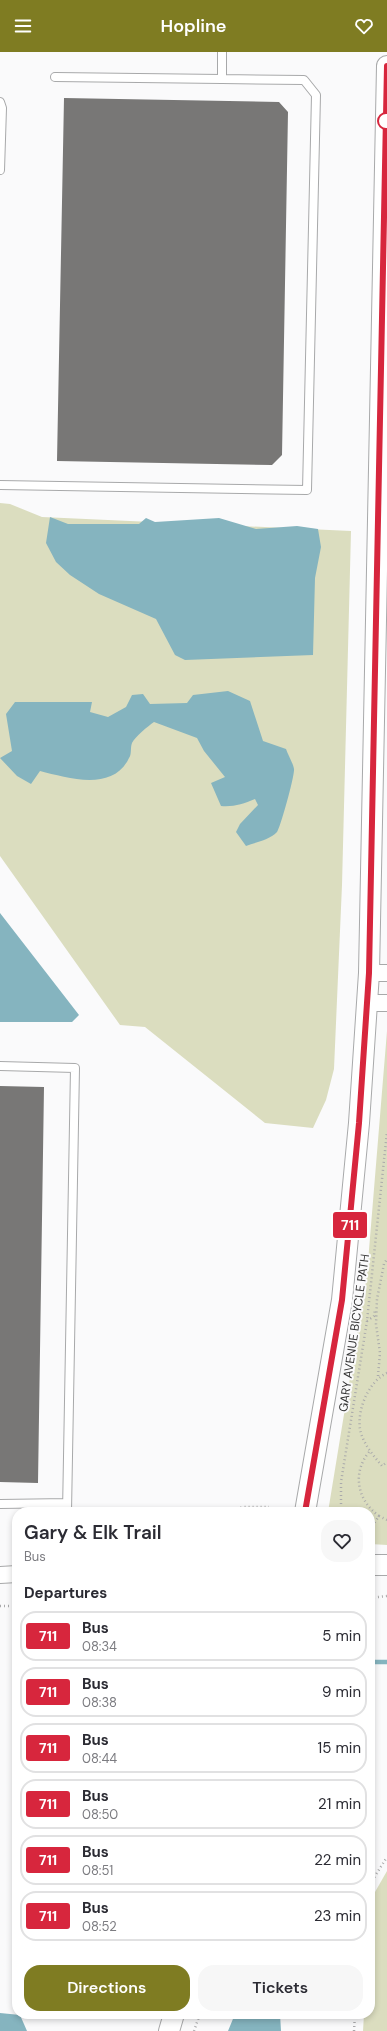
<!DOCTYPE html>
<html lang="en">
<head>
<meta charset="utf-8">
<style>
	body { margin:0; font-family:"DM Sans",sans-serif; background:#f7f7f7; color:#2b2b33; height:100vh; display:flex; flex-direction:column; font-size:15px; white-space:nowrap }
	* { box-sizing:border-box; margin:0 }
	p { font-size:13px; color:#7c7c81 }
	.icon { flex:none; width:22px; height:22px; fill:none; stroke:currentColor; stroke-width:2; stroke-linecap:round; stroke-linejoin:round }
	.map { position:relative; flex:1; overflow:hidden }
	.panel { position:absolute; left:12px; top:1455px; width:363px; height:512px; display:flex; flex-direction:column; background:#fff; border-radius:16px; box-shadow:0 2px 6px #0003 }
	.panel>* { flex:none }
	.badge { padding:0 8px; border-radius:3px; font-size:14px; line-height:26px }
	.map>.badge { position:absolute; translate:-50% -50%; box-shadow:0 0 0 2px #fff }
	h2 { padding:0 12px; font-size:15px; line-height:36px }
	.round { display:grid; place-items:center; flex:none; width:42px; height:42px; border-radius:16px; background:#f7f7f7 }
	.overview { display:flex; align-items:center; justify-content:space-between; height:68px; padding:0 12px }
	h1 { font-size:19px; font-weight:600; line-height:30px }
	.action { display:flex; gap:8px; margin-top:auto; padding:8px 12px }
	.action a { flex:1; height:46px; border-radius:16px; background:#7f7c22; color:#fff; font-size:16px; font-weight:600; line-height:46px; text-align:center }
	.action a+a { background:#f7f7f7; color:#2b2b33 }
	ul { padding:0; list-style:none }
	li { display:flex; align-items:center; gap:12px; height:50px; margin:0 8px 6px; padding:0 4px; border:2px solid #e1e1e2; border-radius:16px }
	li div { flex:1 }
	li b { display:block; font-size:15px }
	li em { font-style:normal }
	li .badge { min-width:44px; font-weight:700; text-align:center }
	header { display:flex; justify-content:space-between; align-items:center; height:52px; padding:0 12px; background:#7f7c22; color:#fff; font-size:18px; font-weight:600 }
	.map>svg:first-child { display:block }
	.green { fill:#dbddbf }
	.water { fill:#85b4bf }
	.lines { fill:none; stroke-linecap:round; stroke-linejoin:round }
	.stream { stroke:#85b4bf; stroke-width:4.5 }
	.building { fill:#787776 }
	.service-casing { stroke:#a8a9aa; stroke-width:10 }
	.minor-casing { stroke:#a8a9aa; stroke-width:18 }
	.tertiary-casing { stroke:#a8a9aa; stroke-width:22 }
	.path { stroke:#aaaaab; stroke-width:2.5; stroke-dasharray:1 3; stroke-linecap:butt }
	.service { stroke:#fff; stroke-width:8 }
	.minor { stroke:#fff; stroke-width:16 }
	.tertiary { stroke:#fff; stroke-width:20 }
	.line-casing { stroke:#fff; stroke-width:9 }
	.line { stroke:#d7263d; stroke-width:6 }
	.stop-dot { fill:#fff; stroke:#d7263d; stroke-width:2 }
	.labels { text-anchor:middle; stroke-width:4; stroke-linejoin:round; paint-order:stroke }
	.street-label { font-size:12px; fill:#333; stroke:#fafafb }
</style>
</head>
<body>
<header><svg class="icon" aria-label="menu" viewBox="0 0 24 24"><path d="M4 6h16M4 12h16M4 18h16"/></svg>Hopline<svg class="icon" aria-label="heart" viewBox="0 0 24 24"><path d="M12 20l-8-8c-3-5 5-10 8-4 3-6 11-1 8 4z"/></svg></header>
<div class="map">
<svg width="387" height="1979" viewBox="0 0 387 1979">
	<rect width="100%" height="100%" fill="#fafafb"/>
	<path class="green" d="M0,451L10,452L42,465L351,479L342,833L334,1017L326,1048L313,1076L265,1071L145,975L120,973L0,804Z
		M387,979V1493L370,1492V1460H328L367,1222Z
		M387,1819V1979H363L364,1962H370V1860L375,1840Z"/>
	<path class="water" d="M50,465L68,472H139L146,466L155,470L219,466L256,477L297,474L318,477L321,495L315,526L313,603L185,608L175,603L156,567L99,542L70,523L56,510L46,491Z
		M228,639L250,649L263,689L286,697C288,703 293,711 294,717C295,723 280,777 277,780C269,788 257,790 246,794L236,780L240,772L258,753L255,747C243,752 234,755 221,754L211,731L225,725L204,699L197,686L154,670C148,674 135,685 132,691C130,696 132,702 129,706C113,740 68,726 40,719L31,732L17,724L0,706L12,699L6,662L15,650H92L90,660L108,665L126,655L132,643L143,642L150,652L187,651L193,643Z
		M0,861L79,963L72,970H0Z
		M0,1961L20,1963L27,1979H0Z
		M235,1962H280L281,1979H228Z"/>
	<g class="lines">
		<path class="stream" d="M370,1610H387"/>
	</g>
	<path class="building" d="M64,46L279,50L288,60L282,403L272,413L57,409Z
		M0,1034L44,1035L38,1431L0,1430Z"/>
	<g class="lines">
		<g class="service-casing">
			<path id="service" d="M55,25L222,27
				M0,50L2,56L0,118
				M0,433L307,438L316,43L304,28L222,27V0
				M0,1014L75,1016L67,1460
				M0,1452L67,1451"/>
		</g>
		<g class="minor-casing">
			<path id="minor" d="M369,921H387
				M367,951H387
				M0,1523L17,1522"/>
		</g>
		<g class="tertiary-casing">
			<path id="tertiary" d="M305,1460L342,1248L359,1071L369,921L387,14
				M370,1513H387
				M169,1979L174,1962"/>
		</g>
		<path class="path" d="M367,1269L374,1264L375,1258
			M387,1321C369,1329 357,1357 360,1377C363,1392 373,1403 382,1414L387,1410
			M378,1324L380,1301L376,1272L377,1247L384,1212L387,1207
			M369,1400C352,1421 357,1448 379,1464L370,1477
			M234,1460L242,1455H269
			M341,1460V1430L367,1269L387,1080
			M379,1464L387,1468
			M370,1546L387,1544
			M0,1554H17
			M370,1832L387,1805
			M194,1979L200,1962
			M354,1979L355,1962"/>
		<use href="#service" class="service"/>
		<use href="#minor" class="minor"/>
		<use href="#tertiary" class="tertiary"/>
	</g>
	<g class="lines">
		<g class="line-casing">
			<path id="line" d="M305,1460L342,1248L359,1071L369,921L387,14"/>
		</g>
		<use href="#line" class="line"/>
	</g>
	<circle class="stop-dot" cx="386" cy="69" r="8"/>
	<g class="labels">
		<g class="street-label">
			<text transform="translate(354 1281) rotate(-82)" y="4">GARY AVENUE BICYCLE PATH</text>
		</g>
	</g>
</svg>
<b class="badge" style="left:350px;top:1173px;background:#d7263d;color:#fff">711</b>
<section class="panel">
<div class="overview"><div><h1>Gary &amp; Elk Trail</h1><p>Bus</p></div><a class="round"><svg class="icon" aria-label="heart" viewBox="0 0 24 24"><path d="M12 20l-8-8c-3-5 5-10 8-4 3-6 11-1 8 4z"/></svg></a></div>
<h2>Departures</h2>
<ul>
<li><span class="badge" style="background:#d7263d;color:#fff">711</span><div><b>Bus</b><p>08:34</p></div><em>5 min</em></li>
<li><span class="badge" style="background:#d7263d;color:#fff">711</span><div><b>Bus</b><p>08:38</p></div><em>9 min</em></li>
<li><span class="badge" style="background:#d7263d;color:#fff">711</span><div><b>Bus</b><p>08:44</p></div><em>15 min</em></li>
<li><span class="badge" style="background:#d7263d;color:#fff">711</span><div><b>Bus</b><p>08:50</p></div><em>21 min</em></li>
<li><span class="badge" style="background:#d7263d;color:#fff">711</span><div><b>Bus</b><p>08:51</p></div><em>22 min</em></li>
<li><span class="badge" style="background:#d7263d;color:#fff">711</span><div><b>Bus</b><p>08:52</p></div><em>23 min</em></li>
</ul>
<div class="action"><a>Directions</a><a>Tickets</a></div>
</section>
</div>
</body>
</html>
